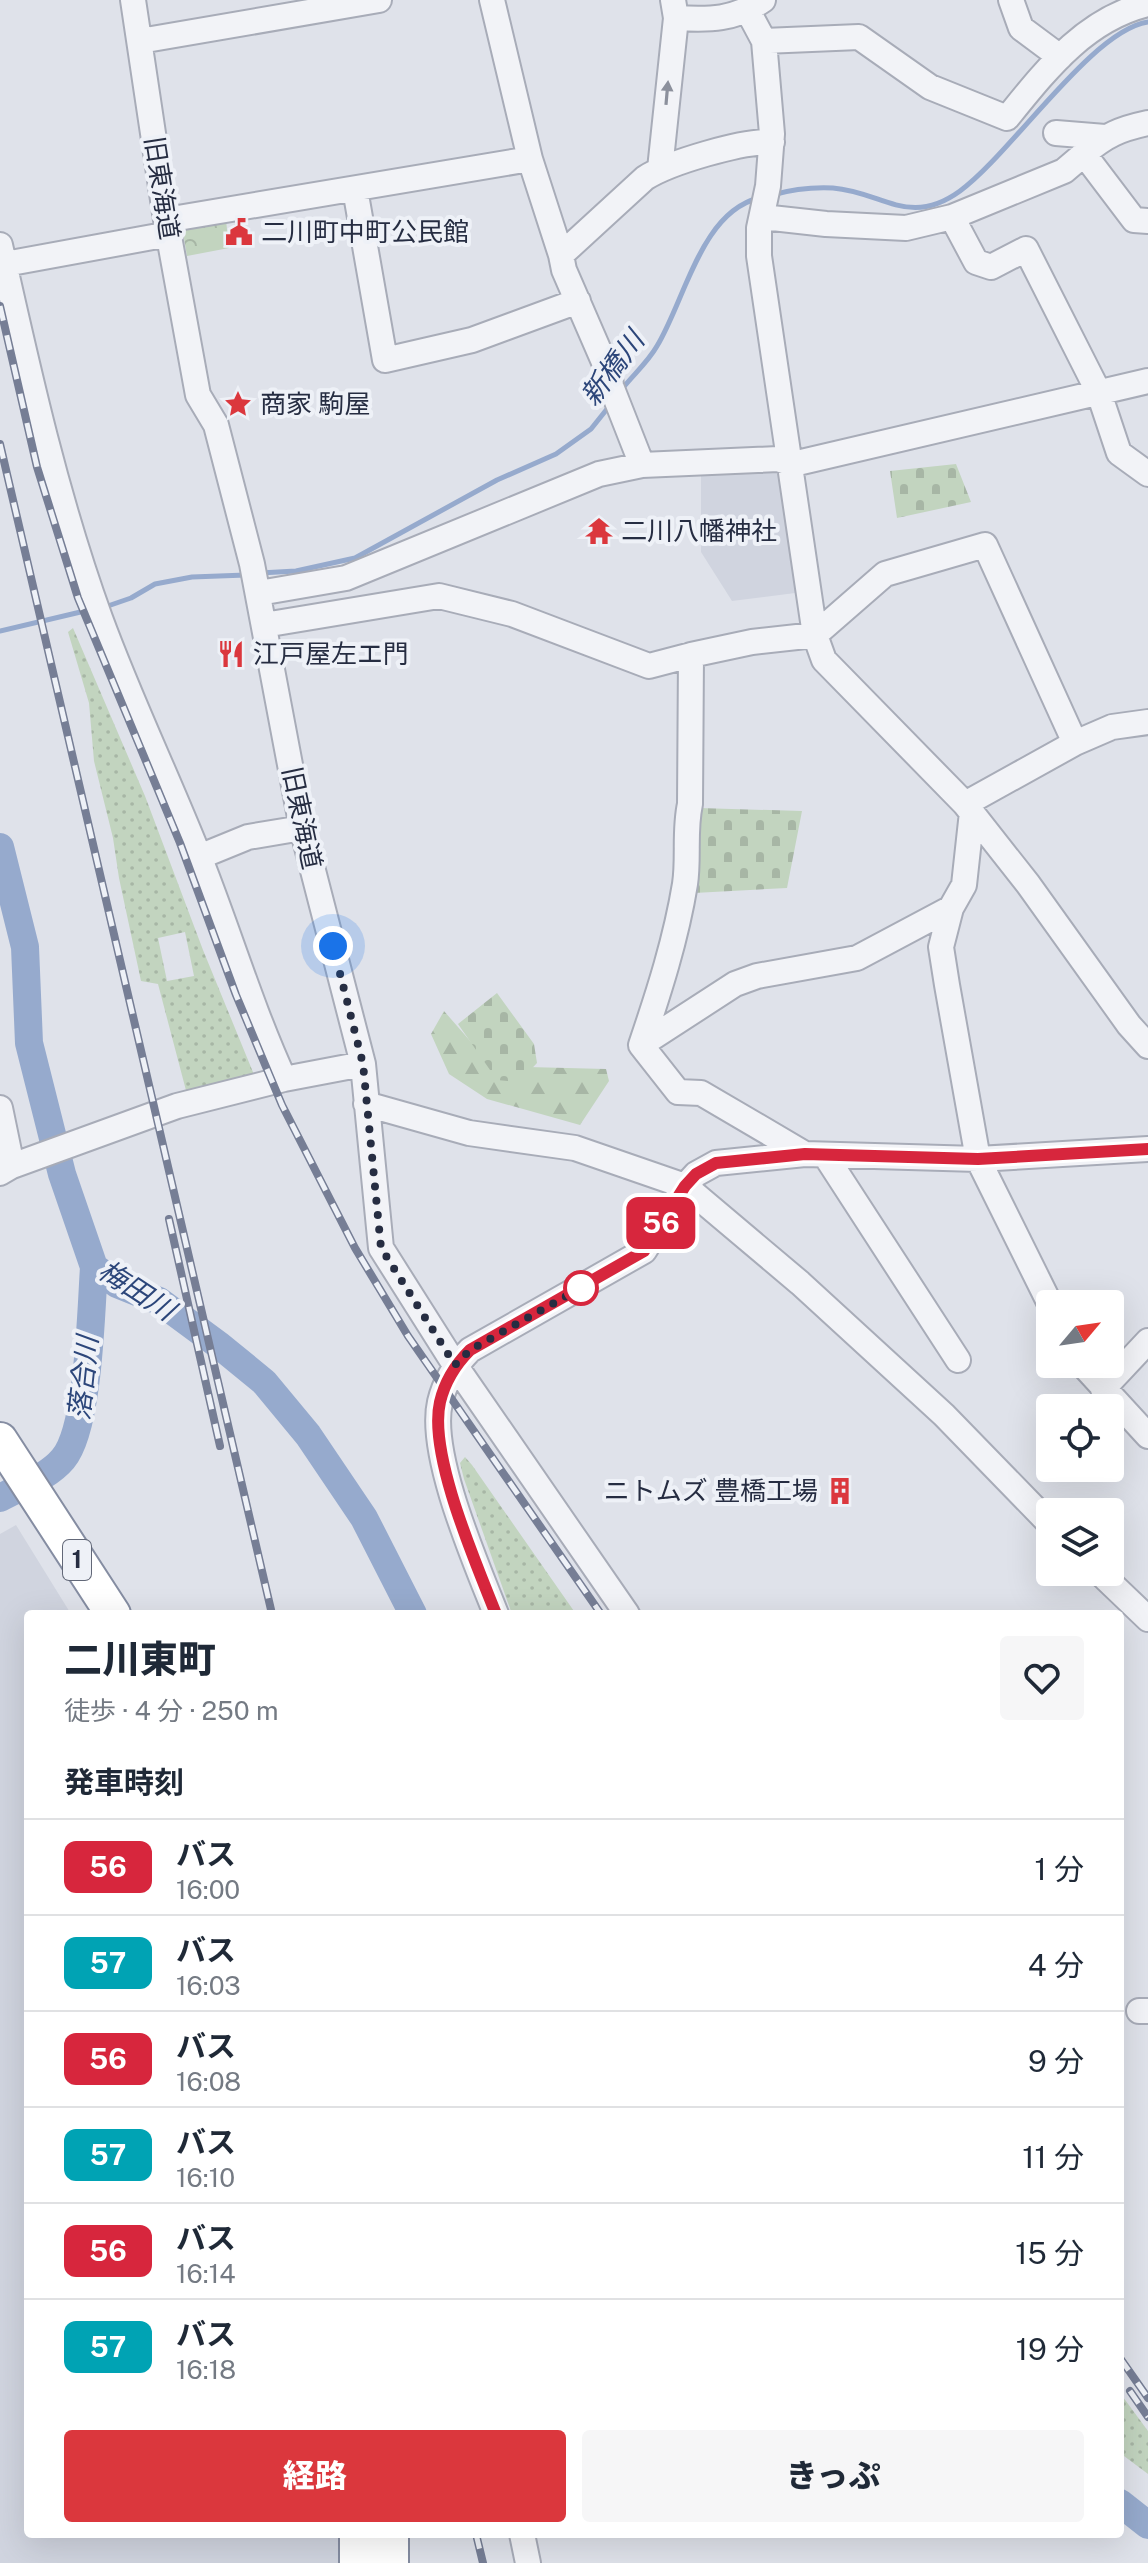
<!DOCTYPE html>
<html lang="ja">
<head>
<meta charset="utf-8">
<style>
	body { margin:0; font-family:"Public Sans","Noto Sans JP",sans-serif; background:#f6f6f7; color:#1f2937; height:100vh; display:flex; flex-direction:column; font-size:30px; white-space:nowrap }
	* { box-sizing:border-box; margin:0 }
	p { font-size:26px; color:#747a83 }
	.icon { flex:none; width:44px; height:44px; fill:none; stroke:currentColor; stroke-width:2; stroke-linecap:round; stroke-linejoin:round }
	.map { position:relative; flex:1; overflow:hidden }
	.drawer { position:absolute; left:24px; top:1610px; width:1100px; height:928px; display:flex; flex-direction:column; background:#fff; border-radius:8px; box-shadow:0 8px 32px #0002 }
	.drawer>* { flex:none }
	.badge { padding:0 16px; border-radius:12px; font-size:28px; line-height:52px }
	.needle { width:52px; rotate:61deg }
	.buttons { position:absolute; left:1036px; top:1290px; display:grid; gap:16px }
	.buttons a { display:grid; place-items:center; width:88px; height:88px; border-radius:8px; background:#fff; box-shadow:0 8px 32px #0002; font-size:40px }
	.you { position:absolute; width:40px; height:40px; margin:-20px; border:6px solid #fff; border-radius:50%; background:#1a73e8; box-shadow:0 0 0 12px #1a73e833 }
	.map>.badge { position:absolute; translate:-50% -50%; box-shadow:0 0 0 4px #fff }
	h2 { padding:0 40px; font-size:30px; line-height:72px }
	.round { display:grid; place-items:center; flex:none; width:84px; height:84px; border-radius:8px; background:#f6f6f7 }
	.headline { display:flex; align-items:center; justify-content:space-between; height:136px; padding:0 40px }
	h1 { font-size:38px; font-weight:800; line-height:60px }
	.button { display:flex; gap:16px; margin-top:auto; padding:16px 40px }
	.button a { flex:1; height:92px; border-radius:8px; background:#db373d; color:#fff; font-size:32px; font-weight:800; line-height:92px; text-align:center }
	.button a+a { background:#f6f6f7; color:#1f2937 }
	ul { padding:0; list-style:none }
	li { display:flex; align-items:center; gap:24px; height:96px; padding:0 40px; border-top:2px solid #e0e1e3 }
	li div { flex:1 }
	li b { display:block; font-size:30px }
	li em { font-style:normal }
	li .badge { min-width:88px; font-weight:700; text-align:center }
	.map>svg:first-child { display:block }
	.built { fill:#d0d4df }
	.grass { fill:url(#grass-dots); fill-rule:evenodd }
	.forest { fill:url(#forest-firs) }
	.cemetery { fill:url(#cemetery-stones) }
	.park { fill:url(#park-crowns) }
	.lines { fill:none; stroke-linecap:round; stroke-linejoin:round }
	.stream { stroke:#96aacd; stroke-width:5 }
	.river { stroke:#96aacd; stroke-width:28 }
	.minor-casing { stroke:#a8acb8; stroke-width:28 }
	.highway-casing { stroke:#858da2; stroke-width:38 }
	.minor { stroke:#f2f3f7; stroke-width:24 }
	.highway { stroke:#fff; stroke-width:34 }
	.rail-casing { stroke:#767e95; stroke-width:8 }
	.rail { stroke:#eef1f7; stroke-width:5; stroke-dasharray:15; stroke-linecap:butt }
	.oneway { fill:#8c909c }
	.line-casing { stroke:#fff; stroke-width:18 }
	.line { stroke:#d7263d; stroke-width:12 }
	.walk { stroke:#262d42; stroke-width:8; stroke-dasharray:0 14.4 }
	.stop-dot { fill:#fff; stroke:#d7263d; stroke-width:4 }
	.labels { text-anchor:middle; stroke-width:8; stroke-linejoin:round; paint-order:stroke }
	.shield { fill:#eef1f7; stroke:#626878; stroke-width:2 }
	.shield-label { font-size:24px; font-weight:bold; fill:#262d42 }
	.street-label { font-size:26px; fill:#262d42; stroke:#eef1f7 }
	.poi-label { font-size:26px; fill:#262d42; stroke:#eef1f7; text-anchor:start }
	.water-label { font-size:28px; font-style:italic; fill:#2c467a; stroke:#eef1f7 }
</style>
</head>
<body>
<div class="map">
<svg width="1148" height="2563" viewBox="0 0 1148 2563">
	<defs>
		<pattern id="grass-dots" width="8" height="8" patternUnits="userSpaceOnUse" patternTransform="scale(2)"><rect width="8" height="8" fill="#c2d4bf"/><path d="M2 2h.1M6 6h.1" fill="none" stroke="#a7b6a5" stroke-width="1.8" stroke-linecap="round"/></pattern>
		<pattern id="forest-firs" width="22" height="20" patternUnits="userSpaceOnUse" patternTransform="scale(2)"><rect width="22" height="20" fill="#c2d4bf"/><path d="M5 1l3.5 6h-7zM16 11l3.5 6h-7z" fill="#a7b6a5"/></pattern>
		<pattern id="cemetery-stones" width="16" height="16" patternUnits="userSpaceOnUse" patternTransform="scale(2)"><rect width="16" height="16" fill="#c2d4bf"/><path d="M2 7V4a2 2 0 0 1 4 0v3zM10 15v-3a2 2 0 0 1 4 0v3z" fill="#a7b6a5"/></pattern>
		<pattern id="park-crowns" width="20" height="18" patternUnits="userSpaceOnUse" patternTransform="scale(2)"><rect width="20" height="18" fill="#c2d4bf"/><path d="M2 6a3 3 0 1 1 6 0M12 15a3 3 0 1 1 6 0" fill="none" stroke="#a7b6a5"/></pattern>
	</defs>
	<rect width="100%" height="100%" fill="#dfe2ea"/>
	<path class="built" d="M701,472H782L803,592L732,601L701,552Z
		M16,1525L71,1614H28V2534H345L343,2563H0V1534Z"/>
	<path class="grass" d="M73,628L145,796L203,950L257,1082L188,1098L158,984L141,981L119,878L113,838L94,761L89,703L68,632ZM185,932L194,976L167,981L158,938Z
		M465,1457L472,1465L576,1614H512L464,1479L460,1463Z
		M1120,2393L1148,2431V2474L1120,2453Z"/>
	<path class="forest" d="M444,1011L492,1066L606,1069L609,1081L580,1125L487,1099L449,1074L431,1034Z"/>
	<path class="cemetery" d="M956,464L971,502L897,518L890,471Z
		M699,808L802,811L787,888L694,893Z
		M497,993L534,1044L537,1063L519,1082L497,1080L458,1024Z"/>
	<path class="park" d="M226,220L229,248L187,256L182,227Z"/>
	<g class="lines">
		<path class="stream" d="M772,195C790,190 814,187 833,188C883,192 909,228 960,191C1011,154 1092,30 1148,22
			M622,389C633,375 648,362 657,346C685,300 701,212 759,198
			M260,573L296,571L355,558L497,480L556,454L591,429L611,404
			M102,608L131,598L155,584L192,577L246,575
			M0,631L89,610"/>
		<path class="river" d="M0,847L25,947L29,1043L62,1174L94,1267L117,1284L159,1301L220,1346L264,1382L308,1435L364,1518L413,1614
			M0,1498C20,1487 48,1477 63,1459C89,1429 91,1310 94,1267
			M1120,2503L1148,2525"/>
		<g class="minor-casing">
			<path id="minor" d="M133,0L166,220L198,395L216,425L252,564L302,828L363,1064L381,1248L455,1365L627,1614
				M492,0L530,159L561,255L564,270L610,376L611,386L642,465
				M673,0L676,18C710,20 734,20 763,0
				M1011,0L1021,28L1060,57
				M748,11L764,41L772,134L768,186L759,228V256L815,635L824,660L965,804L1028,884L1129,1025L1148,1046
				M140,41L379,0
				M764,41L859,37L930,87L1007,118C1046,70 1085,19 1148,4
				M1056,133L1105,137
				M1084,154C1106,135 1120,129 1148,123
				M660,169L676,18
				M355,189L385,360L472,340L578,301
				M762,217L826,224L906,228L952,217L1064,171L1084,154L1134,220L1148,221
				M952,217L976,262L991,267L1026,249L1099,393L1119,453L1148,474
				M166,220L530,159
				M0,245C28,370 56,497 100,618C130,700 168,778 200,859C229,932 251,1007 284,1079
				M561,255L645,178C670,162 742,141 772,142
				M0,265L169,234
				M259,593L346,578L599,474L642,465L778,459L793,464L1148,381
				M264,625L439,596L512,614L649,666L691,655L690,804C684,831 689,858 685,884C676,939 659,992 641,1045L678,1092L701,1093L805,1154
				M691,655L752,642L815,635L885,574L985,545L1075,743
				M965,804L1075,743L1112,727L1148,722
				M972,812L964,885L951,908L941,947L947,985L978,1159L1050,1304
				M199,857L248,837L302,828
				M641,1045L735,984L757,976L857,958L951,908
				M366,1104L469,1133L575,1148L685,1186L800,1283L944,1415L1050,1524
				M0,1108L12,1166L0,1173
				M825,1155L958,1360
				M12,1166L177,1106L284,1079L363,1064
				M1082,1364L1148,1436
				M1103,1389L1148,1341
				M1099,1572L1148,1619
				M496,1614C476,1563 428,1454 440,1402C445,1381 455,1365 470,1350L644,1251L685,1186L696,1174L716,1163L805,1154L978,1159L1148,1149
				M1139,2011H1148
				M522,2534L528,2563"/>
		</g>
		<g class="highway-casing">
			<path id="highway" d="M0,1440L113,1614
				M357,2563V2534
				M391,2563V2534"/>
		</g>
		<use href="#minor" class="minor"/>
		<use href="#highway" class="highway"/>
		<g class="rail-casing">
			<path id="rail" d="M0,306L37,467L78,598L180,843L236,995L282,1105L355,1248L408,1336L601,1614
				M0,444L272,1614
				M169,1219L220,1446
				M1120,2358L1148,2398
				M1130,2391L1148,2417
				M476,2534L483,2563"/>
		</g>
		<use href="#rail" class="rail"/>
	</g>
	<defs><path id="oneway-solid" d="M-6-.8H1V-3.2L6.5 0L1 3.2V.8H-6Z" transform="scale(2)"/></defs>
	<use class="oneway" href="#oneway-solid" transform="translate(667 93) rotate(-85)"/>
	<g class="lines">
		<g class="line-casing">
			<path id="line" d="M496,1614C476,1563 428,1454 440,1402C445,1381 455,1365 470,1350L644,1251L685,1186L696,1174L716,1163L805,1154L978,1159L1148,1149"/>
		</g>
		<use href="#line" class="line"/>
		<path class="walk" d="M333,946L363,1064L381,1248L455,1365L470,1350L581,1288"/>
	</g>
	<defs>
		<g id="civic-bare" transform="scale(2.16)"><path d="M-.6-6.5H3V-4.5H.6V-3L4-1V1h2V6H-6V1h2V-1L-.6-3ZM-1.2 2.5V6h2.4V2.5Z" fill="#db373d" stroke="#eef1f7" stroke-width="2.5" paint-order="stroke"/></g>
		<g id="sight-bare" transform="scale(2.16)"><path d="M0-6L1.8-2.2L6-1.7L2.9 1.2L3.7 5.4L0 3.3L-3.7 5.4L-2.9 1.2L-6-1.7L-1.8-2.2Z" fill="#db373d" stroke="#eef1f7" stroke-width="2.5" paint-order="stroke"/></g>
		<g id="temple-bare" transform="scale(2.16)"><path d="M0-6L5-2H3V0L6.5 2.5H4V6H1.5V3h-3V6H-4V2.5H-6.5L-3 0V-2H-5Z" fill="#db373d" stroke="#eef1f7" stroke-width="2.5" paint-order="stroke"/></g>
		<g id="restaurant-bare" transform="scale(2.16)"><path d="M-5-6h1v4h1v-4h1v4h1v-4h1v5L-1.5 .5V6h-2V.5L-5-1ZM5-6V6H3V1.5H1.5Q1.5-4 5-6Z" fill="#db373d" stroke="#eef1f7" stroke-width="2.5" paint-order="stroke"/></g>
		<g id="building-bare" transform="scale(2.16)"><path d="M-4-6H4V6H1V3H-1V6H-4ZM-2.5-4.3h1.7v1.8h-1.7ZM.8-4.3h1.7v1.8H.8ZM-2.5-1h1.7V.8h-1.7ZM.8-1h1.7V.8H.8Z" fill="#db373d" stroke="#eef1f7" stroke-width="2.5" paint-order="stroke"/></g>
	</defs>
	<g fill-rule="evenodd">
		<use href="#civic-bare" x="239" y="232"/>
		<use href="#sight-bare" x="238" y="404"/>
		<use href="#temple-bare" x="599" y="531"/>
		<use href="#restaurant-bare" x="231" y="654"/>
		<use href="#building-bare" x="840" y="1491"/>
	</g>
	<circle class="stop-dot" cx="581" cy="1288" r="16"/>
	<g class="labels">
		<rect class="shield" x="63" y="1540" width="28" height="40" rx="6"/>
		<g class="shield-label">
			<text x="77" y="1568">1</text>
		</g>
		<g class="street-label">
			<text transform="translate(162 188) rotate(81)" y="9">旧東海道</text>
			<text transform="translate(302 818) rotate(78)" y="9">旧東海道</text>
		</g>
		<g class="poi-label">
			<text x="261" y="241">二川町中町公民館</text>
			<text x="260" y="413">商家 駒屋</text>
			<text x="621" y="540">二川八幡神社</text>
			<text x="253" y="663">江戸屋左エ門</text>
			<text x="818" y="1500" text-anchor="end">ニトムズ 豊橋工場</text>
		</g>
		<g class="water-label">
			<text transform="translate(612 368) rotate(-53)" y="10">新橋川</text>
			<text transform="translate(137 1290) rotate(33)" y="10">梅田川</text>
			<text transform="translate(83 1378) rotate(-84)" y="10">落合川</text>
		</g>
	</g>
</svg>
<div class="buttons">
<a><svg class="needle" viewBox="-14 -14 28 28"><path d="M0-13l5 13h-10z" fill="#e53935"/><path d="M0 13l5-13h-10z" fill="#747a83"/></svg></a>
<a><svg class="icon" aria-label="locate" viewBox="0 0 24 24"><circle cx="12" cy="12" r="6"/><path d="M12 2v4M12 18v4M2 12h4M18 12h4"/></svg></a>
<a><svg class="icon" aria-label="layers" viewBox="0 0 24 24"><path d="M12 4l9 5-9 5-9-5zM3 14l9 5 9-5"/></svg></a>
</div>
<div class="you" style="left:333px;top:946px"></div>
<b class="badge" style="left:661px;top:1223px;background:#d7263d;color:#fff">56</b>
<section class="drawer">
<div class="headline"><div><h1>二川東町</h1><p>徒歩 · 4 分 · 250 m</p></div><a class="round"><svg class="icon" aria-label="heart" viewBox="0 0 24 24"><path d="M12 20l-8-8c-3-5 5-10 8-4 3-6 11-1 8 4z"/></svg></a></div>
<h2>発車時刻</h2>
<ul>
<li><span class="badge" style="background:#d7263d;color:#fff">56</span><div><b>バス</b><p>16:00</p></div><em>1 分</em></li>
<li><span class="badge" style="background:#00a3b4;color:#fff">57</span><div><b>バス</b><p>16:03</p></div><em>4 分</em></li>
<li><span class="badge" style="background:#d7263d;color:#fff">56</span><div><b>バス</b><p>16:08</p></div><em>9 分</em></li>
<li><span class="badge" style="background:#00a3b4;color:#fff">57</span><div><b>バス</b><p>16:10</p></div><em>11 分</em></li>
<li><span class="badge" style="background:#d7263d;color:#fff">56</span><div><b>バス</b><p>16:14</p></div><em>15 分</em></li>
<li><span class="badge" style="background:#00a3b4;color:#fff">57</span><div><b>バス</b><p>16:18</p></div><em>19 分</em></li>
</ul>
<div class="button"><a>経路</a><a>きっぷ</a></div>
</section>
</div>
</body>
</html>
